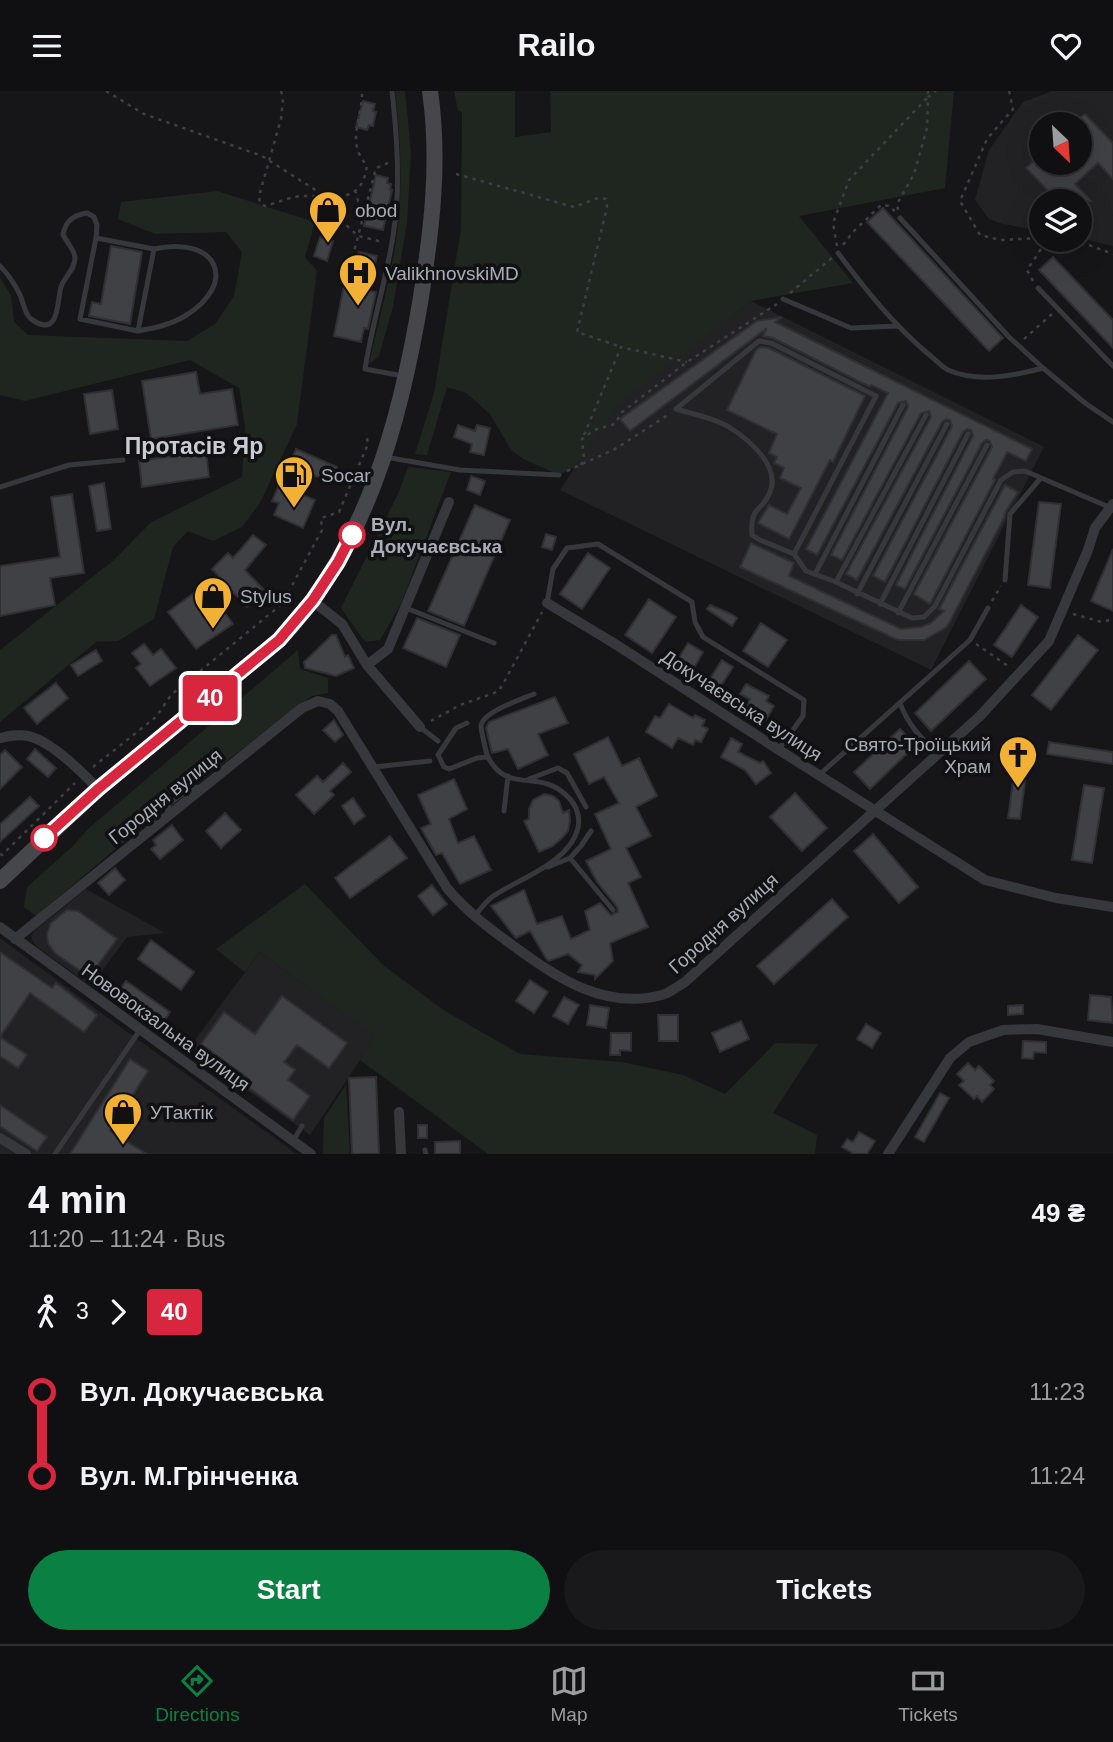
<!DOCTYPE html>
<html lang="en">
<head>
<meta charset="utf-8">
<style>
	body { margin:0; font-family:Arial,sans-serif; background:#19191b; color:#f1f3f6; height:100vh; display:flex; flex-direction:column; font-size:26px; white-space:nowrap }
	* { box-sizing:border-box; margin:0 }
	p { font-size:23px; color:#9c9d9f }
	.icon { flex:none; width:38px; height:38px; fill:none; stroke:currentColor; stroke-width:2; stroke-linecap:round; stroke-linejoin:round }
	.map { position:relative; height:1063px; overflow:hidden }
	.panel { display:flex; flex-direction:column; background:#101012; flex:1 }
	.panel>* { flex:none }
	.badge { padding:0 14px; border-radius:5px; font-size:24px; line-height:46px }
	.needle { width:46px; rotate:155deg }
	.controls { position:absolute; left:1029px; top:21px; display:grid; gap:14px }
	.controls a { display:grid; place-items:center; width:63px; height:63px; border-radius:50%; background:#101012; box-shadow:0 7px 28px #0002,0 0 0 2px #303032; font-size:35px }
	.map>.badge { position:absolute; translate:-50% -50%; box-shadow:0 0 0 4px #fff }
	.legs { display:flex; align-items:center; gap:10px; height:77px; padding:0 28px; font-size:23px }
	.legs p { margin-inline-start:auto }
	.overview { display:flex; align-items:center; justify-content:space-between; height:119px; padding:0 28px }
	h1 { font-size:38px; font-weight:700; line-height:52px }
	.primary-button { display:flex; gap:14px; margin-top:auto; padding:14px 28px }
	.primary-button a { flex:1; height:80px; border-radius:42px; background:#0b8043; color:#fff; font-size:28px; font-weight:700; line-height:80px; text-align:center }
	.primary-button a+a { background:#19191b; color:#f1f3f6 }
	ul { padding:0 28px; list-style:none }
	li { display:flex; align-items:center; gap:24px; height:84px; font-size:26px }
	li i { display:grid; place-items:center; width:10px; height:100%; margin:0 9px; background:currentColor }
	li i::after { content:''; width:18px; height:18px; margin:-9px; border:5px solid; border-radius:50%; background:#101012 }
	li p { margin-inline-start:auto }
	li:first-child i { background:linear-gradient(#0000 50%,currentColor 0) }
	li:last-child i { background:linear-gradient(currentColor 50%,#0000 0) }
	header { display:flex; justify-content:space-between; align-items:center; height:91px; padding:0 28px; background:#101012; font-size:32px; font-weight:700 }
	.dock { display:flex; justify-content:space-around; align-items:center; height:98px; border-top:2px solid #303032; background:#101012; font-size:19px; color:#9c9d9f }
	.dock a { display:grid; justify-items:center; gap:4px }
	.dock .selected { color:#0b8043 }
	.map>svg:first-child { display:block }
	.built { fill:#222225; fill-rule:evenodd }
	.green { fill:#1e261f }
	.building { fill:#404145; stroke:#303034; stroke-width:2 }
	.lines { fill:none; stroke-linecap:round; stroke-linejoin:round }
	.path { stroke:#3d3f44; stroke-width:2.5; stroke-dasharray:3.5 5; stroke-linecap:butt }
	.lane { stroke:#37383d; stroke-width:5 }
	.street { stroke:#37383d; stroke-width:10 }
	.secondary { stroke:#45474d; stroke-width:16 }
	.line-1-casing { stroke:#fff; stroke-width:16 }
	.line-1 { stroke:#d7263d; stroke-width:10 }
	.stop-1-dot { fill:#fff; stroke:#d7263d; stroke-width:3.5 }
	.labels { text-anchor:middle; stroke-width:7; stroke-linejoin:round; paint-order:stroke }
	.poi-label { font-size:19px; fill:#a8adb8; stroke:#111113; text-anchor:start }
	.stop-label { font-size:19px; font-weight:bold; fill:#a8adb8; stroke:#111113; text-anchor:start }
	.street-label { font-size:19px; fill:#a8adb8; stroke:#111113 }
	.quarter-label { font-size:23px; font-weight:bold; fill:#c9ccd4; stroke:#111113 }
</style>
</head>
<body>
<header><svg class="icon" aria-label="menu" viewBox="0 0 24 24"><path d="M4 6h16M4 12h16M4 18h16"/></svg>Railo<svg class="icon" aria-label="heart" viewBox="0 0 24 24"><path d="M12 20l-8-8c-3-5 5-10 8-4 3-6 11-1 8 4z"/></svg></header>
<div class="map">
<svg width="1113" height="1063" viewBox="0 0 1113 1063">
	<rect width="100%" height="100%" fill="#161618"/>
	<path class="built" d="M1053,0H1113V155L1080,147V110H1041V140L1003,133L989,128L975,109L989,59L1023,11ZM1041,33H1080V72H1041Z
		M751,210L1044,356L931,579L560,399L617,312Z
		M86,798L165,842L127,846L91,895L36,855L31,847L34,840Z
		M0,847L111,929L297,1063H0Z
		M260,861L376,945L310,1044L189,957Z"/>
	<path class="green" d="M395,0H405L411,62L407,132L393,216L379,265L369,273C381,219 398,163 400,108C402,72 399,36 395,0Z
		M454,0H515V46L551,41L550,0H954L945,97L799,125L853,192L751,210L620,312L574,377L559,384L525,369L511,359L490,323L466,302L447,296L427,364L415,363L434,302L461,138L462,21L458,20Z
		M217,100L315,131L305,166L317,180L297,333L260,412L242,436L213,450L188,440L173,456L154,528L118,550L96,551L0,631V559L114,469L150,432L242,386L245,336L239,297L190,269L25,310L0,304V186L11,204L14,231L28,244L187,250L215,233L234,205L242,161L226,141L155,143L118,128L121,111Z
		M408,376L451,381L401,513L380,549L365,551L341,517L398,403Z
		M298,559L300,578L328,587V602L312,605L203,688L189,689L164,708L163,718L36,825L24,816L27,796L72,756L89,737Z
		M305,793L383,874L445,920L520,963L622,971L683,984L725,1003L775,952L818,953L773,1022L817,1044L815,1063H488L360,969L375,945L260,861L245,881L216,858Z
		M346,994L350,1063H323L324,1027Z"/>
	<path class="building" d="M363,10L375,13L373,20L376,21L373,35L369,34L367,39L356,36Z
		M1085,23L1113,52V88L1098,72L1075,93L1091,110H1058L1026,77L1041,63V72H1055L1067,84L1090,63L1080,52V27Z
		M376,84L388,87L387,92L391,93L390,99H392L383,139L364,135Z
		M883,117L1003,247L989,260L867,131Z
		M320,146L333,150L327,170L314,165Z
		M111,155L142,161L130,233L89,225L92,211L101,213Z
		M359,161L377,165L369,200L376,201L368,238L364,237L361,251L334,245L344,194L350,196Z
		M1053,166L1113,229V257L1039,179Z
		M782,226L775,231L1032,358L1026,370L1007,361L993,388L995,389L930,513L914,503L992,356L990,350L986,349L982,352L905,498L896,494L973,345L971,339L967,338L963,341L885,491L873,485L952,335L950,329L946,328L942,331L857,489L846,483L931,326L929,320L921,322L842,469L831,464L908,316L906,310L898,312L817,464L806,458L888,302L871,294L870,296L773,247L763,245L767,237L630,340L620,328L757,230Z
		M760,256L769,257L865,305L833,371L830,369L789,448L758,432L769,414L787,423L801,397L780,387L784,377L774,372L777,366L769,362L777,343L727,319L756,259Z
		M196,281L200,303L232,298L238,334L151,348L142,290Z
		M112,299L118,338L90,343L84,303Z
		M458,334L475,340L477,334L490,337L484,364L470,361L472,353L454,346Z
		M296,358L337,376L331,391L311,383L303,404L315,409L303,437L274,424L279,412L272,410L279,394L288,398L297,378L289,375Z
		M206,360L209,386L142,396L139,370Z
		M471,385L485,390L480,404L467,399Z
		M104,392L111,438L97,440L89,395Z
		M1005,394L1018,401L1006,420L1004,427L947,536L924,549H898L740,476L751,452L794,472L789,485L901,538L921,536L931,532L944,520L939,518Z
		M72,403L84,482L50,487L55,514L0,525V475L60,466L51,406Z
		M1039,411L1061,413L1050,497L1028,494Z
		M475,414L510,429L464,535L428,520Z
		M546,443L556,446L552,459L542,456Z
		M253,444L266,454L245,479L265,500L247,516L212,478L228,462L233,467Z
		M1113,458V520L1091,510Z
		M588,462L610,477L582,518L560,503Z
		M205,494L233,533L196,558L168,521Z
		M649,508L676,526L652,562L625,544Z
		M710,514L731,523L737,527L732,535L707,518Z
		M1021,514L1038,526L1012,566L994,554Z
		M417,527L460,544L446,576L403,557Z
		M761,532L787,549L768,576L743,560Z
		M332,544H336L345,566L348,564L354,577L336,585L305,577L304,571Z
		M1078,544L1098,559L1051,619L1032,604Z
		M688,552L703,561L691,582L675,573Z
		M144,553L153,564L161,558L176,577L150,595L136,577L141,573L132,562Z
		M96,559L102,570L78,585L71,574Z
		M722,569L733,576L714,606L703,599Z
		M969,570L986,588L931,640L915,622Z
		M56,592L68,607L37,633L24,617Z
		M746,593L769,605L766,610L774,615L766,629L745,617L750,608L740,603Z
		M555,606L568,632L538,643L548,664L518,678L508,658L492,662L486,637L489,631Z
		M669,613L693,627L695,624L705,629L702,635L708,638L701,651L695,649L693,654L678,647L672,657L646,641L655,625L660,627Z
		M334,629L343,644L335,651L323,639Z
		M900,638L916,654L870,698L854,681Z
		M608,646L622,675L639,667L657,705L636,716L651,745L626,757L641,786L628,792L648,836L610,852L613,870L595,888V884L578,881L582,874L568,863L549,870L547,869L530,840L516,847L491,815L524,799L537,833L562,825L571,848L590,839L585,820L600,812L611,824L618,821L617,816L597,791L586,770L611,758L595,723L619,712L604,686L589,693L574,663Z
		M731,647L742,653L738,661L760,672L763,670L771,682L756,693L745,679L721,666Z
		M1049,651L1113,661V673L1047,663Z
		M35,658L56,677L48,686L27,668Z
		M5,659L22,676L0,698V664Z
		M1016,668L1028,669L1020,728L1008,727Z
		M343,672L351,681L330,700L334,704L314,723L296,704L317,685L323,691Z
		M454,688L467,718L449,728L458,752L474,745L491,779L460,793L442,762L436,764L421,737L431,733L418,704Z
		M1084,694L1104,697L1092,772L1072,769Z
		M795,702L827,737L802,760L770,726Z
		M544,703L553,705L559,710L563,722L569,719L570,730L568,740L562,747L553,755L539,761L524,730L529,728V718L533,709Z
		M30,706L39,715L0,751V733Z
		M353,707L365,725L354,733L342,715Z
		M225,722L241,739L221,757L206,740Z
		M172,734L183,749L160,768L151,758L156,754L153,749Z
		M873,743L918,796L899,812L854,760Z
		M390,745L407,767L350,807L335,787Z
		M115,777L125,789L109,804L98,792Z
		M432,794L447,813L433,824L418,805Z
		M832,808L848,826L774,893L757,875Z
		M67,819L78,820L117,848L89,886L55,862L48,852L47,843L51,832Z
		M151,849L194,881L181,899L138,868Z
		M0,861L52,897L56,892L97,924L84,941L30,902L0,946L27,964L18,977L0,965Z
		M530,889L548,901L534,922L516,910Z
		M126,890L170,921L160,936L116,904Z
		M1090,904L1111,906L1113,932L1088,929Z
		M282,905L347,952L329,977L297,954L284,971L295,979L288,989L310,1005L293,1029L245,994L249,988L201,953L224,921L255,943Z
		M564,906L579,914L568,933L553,925Z
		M590,914L609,917L606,937L587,934Z
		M1023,914V923L1008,924V915Z
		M658,924H678V950H659Z
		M741,930L749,948L720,961L712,942Z
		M866,933L881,942L872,957L857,948Z
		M611,942H631V960L620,959V964H610Z
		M1023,950L1046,951V962L1034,961L1033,968L1022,967Z
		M130,968L148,980L110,1040L147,1063H70Z
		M968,972L975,979L979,975L994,990L990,994L994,998L982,1011L977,1005L974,1008L959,994L964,990L957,983Z
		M376,986L379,1063H352L349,987Z
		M940,1002L949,1007L924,1051L915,1046Z
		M0,1014L47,1046L37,1060L0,1035Z
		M418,1034H427V1047H418Z
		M859,1041L875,1050L867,1063H854L842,1056L847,1048L853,1051Z
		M460,1050V1063H435V1051Z"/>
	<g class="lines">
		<path class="path" d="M106,0L144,23L262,65L317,100L327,116L358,145L383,151
			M281,0L283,8L281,28L259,105L260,112L265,115C277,112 289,106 302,105C331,104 362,116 367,74C345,52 363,26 362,0
			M1009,0L1013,18L987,48L960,110L980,144L1000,149L1041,147
			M456,83L574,116L598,107L606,108L607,116L577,241L621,256
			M355,99L358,110L365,116
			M898,119L897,113L914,83L927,37L928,6L936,0
			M1064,149L1083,152L1113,163
			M843,154L853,141L881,114L890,115L896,122
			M837,155L833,132L849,89L928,6V0
			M1033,190L1027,179L1041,158L1052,149
			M346,191L376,77L388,72
			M790,202L833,166
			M1024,248L1053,222
			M584,344L621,256L687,271
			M581,374L584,368L582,348L594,339L615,333L621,322L687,271L777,213
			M567,380L615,358L671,322
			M992,510L1001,495
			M1073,523L1102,531L1113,528
			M976,553L1011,577
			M431,630L460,614L497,601L502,595L542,521
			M93,676L156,626L171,604L282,513L322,439L321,427L339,421L368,353L366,342
			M0,763L2,764L75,692"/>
		<path class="lane" d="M392,0C396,36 399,72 397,108C394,166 374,221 365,278L403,285
			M900,127L1009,246L1043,277
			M96,147L154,158L138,240L80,228Z
			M838,162C865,198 893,233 927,262C934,267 941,275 948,279C978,292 1013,285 1043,277L1085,312L1113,331
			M0,175C8,183 14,192 19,202C24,211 24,225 34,230C60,246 57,209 61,196C64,186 75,179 75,167C75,159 66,151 63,143C66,130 73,124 87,122L94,126L97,134L96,147
			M1038,197L1113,275
			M783,208L851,237L898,235
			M138,240C154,237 170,234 185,225C239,192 218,144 154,158
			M676,318C693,323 714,327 729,336C748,348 781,375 770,401C762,422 750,413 752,444L760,449L794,463L806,480L836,491L912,527L924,526L935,515L1001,389L1013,381L1025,380L1109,416
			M676,318L759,250L771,252L876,305L794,463
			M385,366L460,379L559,384
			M0,396L69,374L123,369
			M815,483L903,314
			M1005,489L1010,423L1040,388
			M836,491L926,324
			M857,503L947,333
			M547,512L553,478L567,457L598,453L692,511L695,531L703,546L804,609L803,625L779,658
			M880,513L968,343
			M406,517L494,552
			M898,522L987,354
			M900,612C908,634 921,647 937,662
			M467,632L456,637L438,664L444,676L449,678L477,667L487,666
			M420,636L438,650
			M374,676L430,670
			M819,684L970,549L988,517
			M529,688L558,677L567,682L586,716
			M504,720L508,685
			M167,723L169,713L190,697L200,696
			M570,767L581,755L591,740
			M548,776L570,767L613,819
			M474,826C479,820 485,811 492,806C517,788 569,773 578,737C580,726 577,716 570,708C546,681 521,696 501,682C492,675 487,666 485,656C484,649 481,641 481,635C482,621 522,608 534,603
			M293,1050L302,1035
			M425,1059L426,1063
			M55,1063L140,939"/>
		<path class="street" d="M313,510L342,533L367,574L420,636
			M547,512L612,551L779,659L985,789L1056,807L1113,816
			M367,574L388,558L449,411
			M0,647C9,645 18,643 28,645C51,650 82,681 98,698
			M0,836L311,1063
			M15,848L302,617L318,610L330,613L338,620L447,797C467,821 490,838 515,856C558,888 606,919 662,904C670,902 678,895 685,891L980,625L1049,550L1088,459L1095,437L1113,413
			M399,1021L401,1063
			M0,1047L26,1063
			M888,1063L950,967L969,951L1003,939L1037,938L1113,951"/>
		<path class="secondary" d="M0,790L98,698L279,549C367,457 401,328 421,206C432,137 440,69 430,0"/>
	</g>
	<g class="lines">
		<g class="line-1-casing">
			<path id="line-1" d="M44,747L98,698L279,549L313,509L338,471L352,444"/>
		</g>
		<use href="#line-1" class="line-1"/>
	</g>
	<defs>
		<g id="shop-pin" transform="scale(2.0125)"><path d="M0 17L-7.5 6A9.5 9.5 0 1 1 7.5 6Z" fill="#f2b134" stroke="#111113"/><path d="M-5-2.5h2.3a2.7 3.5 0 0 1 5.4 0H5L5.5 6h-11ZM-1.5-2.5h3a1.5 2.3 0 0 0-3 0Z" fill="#111"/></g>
		<g id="hospital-pin" transform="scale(2.0125)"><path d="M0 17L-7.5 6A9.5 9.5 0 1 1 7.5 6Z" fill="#f2b134" stroke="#111113"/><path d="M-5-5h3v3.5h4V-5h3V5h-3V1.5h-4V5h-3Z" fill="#111"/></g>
		<g id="fuel-pin" transform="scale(2.0125)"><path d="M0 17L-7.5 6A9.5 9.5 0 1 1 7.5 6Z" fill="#f2b134" stroke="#111113"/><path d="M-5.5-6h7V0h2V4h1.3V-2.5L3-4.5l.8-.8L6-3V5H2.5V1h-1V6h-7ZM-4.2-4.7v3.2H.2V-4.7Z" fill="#111"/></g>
		<g id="church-pin" transform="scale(2.0125)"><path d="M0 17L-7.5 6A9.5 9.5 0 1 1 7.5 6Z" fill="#f2b134" stroke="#111113"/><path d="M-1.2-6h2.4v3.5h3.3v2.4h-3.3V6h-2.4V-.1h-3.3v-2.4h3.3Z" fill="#111"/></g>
	</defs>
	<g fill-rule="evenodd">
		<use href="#shop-pin" x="328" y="119"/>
		<use href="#hospital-pin" x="358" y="182"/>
		<use href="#fuel-pin" x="294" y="384"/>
		<use href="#shop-pin" x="213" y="505"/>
		<use href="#church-pin" x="1018" y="664"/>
		<use href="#shop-pin" x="123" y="1021"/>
	</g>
	<g class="stop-1-dot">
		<circle cx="352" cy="444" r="12"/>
		<circle cx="44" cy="747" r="12"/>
	</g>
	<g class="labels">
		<g class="poi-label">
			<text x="355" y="126">obod</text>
			<text x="385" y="189">ValikhnovskiMD</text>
			<text x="321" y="391">Socar</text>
			<text x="240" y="512">Stylus</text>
			<text x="991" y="660" text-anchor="end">Свято-Троїцький<tspan x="991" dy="22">Храм</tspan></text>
			<text x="150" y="1028">УТактік</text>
		</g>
		<g class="stop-label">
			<text x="371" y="440">Вул.<tspan x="371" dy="22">Докучаєвська</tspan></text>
		</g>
		<g class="street-label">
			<text transform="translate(742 614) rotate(33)" y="7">Докучаєвська вулиця</text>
			<text transform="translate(165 705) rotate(-39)" y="7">Городня вулиця</text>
			<text transform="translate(723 832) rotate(-42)" y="7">Городня вулиця</text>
			<text transform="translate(166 936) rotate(36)" y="7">Нововокзальна вулиця</text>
		</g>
		<g class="quarter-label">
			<text x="194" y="363">Протасів Яр</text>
		</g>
	</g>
</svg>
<div class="controls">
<a><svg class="needle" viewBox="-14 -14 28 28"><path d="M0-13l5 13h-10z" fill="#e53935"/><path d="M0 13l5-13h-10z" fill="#9c9d9f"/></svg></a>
<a><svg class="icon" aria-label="layers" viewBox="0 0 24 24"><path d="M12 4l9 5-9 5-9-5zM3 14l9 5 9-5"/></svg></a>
</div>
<b class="badge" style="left:210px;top:607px;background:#d7263d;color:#fff">40</b>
</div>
<section class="panel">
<div class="overview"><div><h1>4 min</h1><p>11:20 – 11:24 · Bus</p></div><b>49 ₴</b></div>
<div class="legs"><svg class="icon" aria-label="walk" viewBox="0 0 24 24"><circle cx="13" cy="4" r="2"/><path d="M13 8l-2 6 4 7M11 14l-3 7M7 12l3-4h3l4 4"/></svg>3<svg class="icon" aria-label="forward" viewBox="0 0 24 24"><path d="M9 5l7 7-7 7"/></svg><b class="badge" style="background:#d7263d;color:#fff">40</b></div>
<ul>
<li><i style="color:#d7263d"></i><b>Вул. Докучаєвська</b><p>11:23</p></li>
<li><i style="color:#d7263d"></i><b>Вул. М.Грінченка</b><p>11:24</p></li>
</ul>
<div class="primary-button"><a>Start</a><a>Tickets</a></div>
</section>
<nav class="dock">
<a class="selected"><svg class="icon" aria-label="directions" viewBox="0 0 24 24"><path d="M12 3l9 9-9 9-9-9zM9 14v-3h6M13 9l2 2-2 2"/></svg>Directions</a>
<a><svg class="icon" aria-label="map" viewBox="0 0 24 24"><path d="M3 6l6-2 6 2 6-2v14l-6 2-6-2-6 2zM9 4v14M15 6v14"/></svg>Map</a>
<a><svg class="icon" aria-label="tickets" viewBox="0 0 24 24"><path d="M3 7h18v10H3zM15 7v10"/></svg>Tickets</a>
</nav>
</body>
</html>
